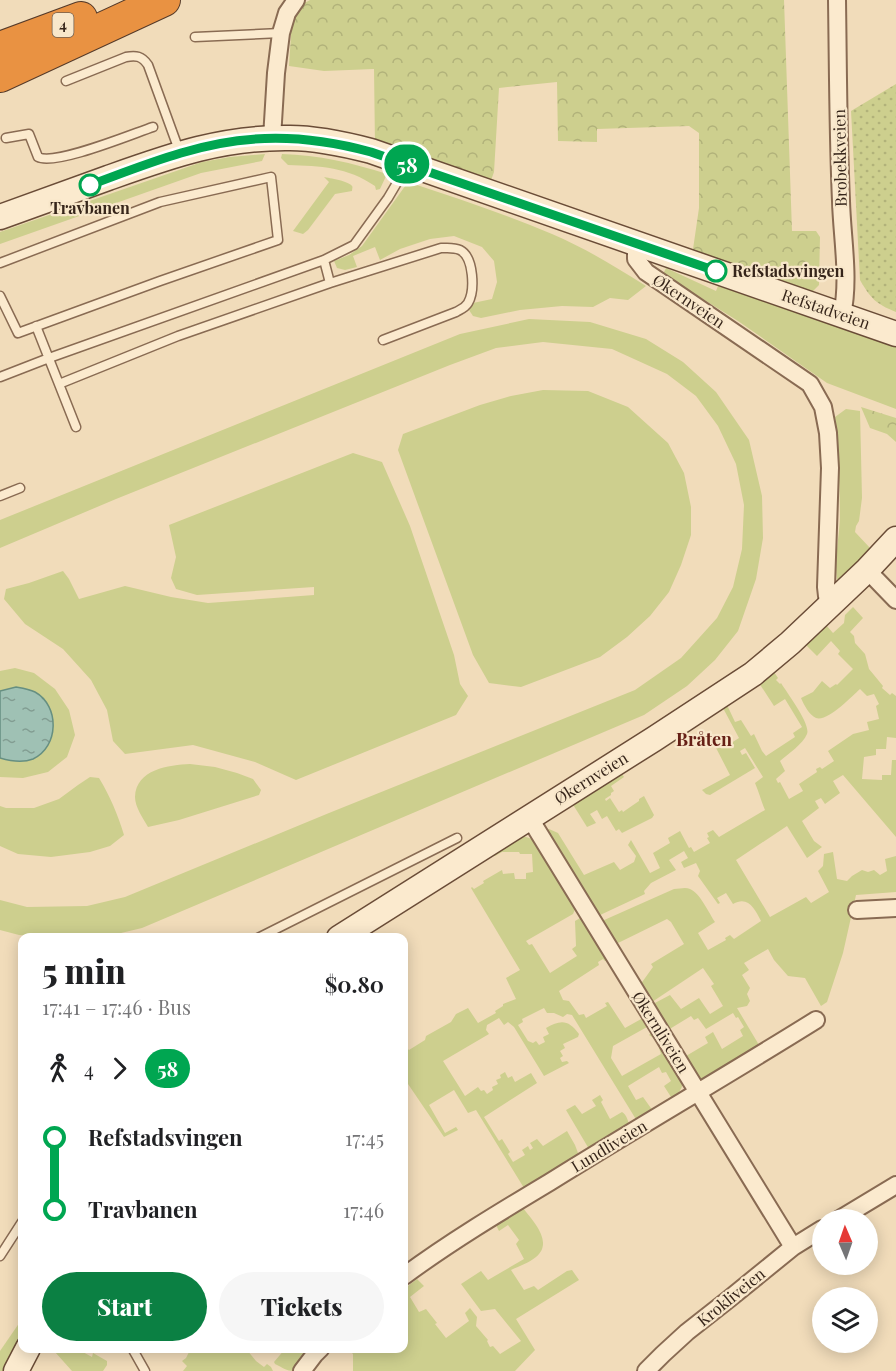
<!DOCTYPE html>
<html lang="en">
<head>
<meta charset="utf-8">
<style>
	body { margin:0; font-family:"Playfair Display",serif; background:#f6f6f6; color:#202124; height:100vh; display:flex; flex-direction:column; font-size:22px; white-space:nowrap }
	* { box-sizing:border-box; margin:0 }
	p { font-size:20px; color:#757577 }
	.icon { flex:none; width:33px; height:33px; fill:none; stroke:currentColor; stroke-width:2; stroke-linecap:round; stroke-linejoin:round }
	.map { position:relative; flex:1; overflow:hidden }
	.sheet { position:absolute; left:18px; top:933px; width:390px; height:420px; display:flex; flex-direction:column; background:#fff; border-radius:12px; box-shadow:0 3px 15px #0003 }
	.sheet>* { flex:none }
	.badge { padding:0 12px; border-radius:20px; font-size:21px; line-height:39px }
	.needle { width:39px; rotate:358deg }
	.controls { position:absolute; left:812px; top:1209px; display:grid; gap:12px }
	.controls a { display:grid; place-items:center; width:66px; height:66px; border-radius:50%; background:#fff; box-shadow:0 3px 15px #0003; font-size:30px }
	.map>.badge { position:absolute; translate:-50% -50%; box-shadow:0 0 0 3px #fff }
	.legs { display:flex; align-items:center; gap:9px; height:66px; padding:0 24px; font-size:20px }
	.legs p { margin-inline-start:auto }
	.overview { display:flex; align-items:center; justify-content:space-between; height:102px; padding:0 24px }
	h1 { font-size:33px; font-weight:800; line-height:45px }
	.button { display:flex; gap:12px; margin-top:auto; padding:12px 24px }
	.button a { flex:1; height:69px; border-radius:36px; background:#0b8043; color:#fff; font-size:24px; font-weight:800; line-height:69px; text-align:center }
	.button a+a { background:#f6f6f6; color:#202124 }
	ul { padding:0 24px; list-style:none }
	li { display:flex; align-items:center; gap:21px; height:72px; font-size:22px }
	li i { display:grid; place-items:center; width:9px; height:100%; margin:0 8px; background:currentColor }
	li i::after { content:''; width:15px; height:15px; margin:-8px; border:4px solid; border-radius:50%; background:#fff }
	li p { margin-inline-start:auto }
	li:first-child i { background:linear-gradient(#0000 50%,currentColor 0) }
	li:last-child i { background:linear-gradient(currentColor 50%,#0000 0) }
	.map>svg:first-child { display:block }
	.grass { fill:#cdcf8e }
	.park { fill:url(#park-crowns) }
	.garden { fill:url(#garden-dots) }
	.water { fill:url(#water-ripples); stroke:#668f81; stroke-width:1.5 }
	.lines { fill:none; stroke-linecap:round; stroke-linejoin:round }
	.lane-casing { stroke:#896b53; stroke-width:11 }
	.street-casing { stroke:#896b53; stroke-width:20 }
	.secondary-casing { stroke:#6a4c37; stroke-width:27 }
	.highway-casing { stroke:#553a29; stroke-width:34 }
	.lane { stroke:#fbeace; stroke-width:8 }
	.street { stroke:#fbeace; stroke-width:16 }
	.secondary { stroke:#fbeace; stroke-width:24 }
	.highway { stroke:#e99242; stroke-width:32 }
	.line-1-casing { stroke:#fff; stroke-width:14 }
	.line-1 { stroke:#00a651; stroke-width:9 }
	.stop-1-dot { fill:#fff; stroke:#00a651; stroke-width:3 }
	.labels { text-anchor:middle; stroke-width:4.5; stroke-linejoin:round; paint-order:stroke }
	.shield { fill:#f8e7ca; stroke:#705f4f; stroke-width:1.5 }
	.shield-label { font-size:15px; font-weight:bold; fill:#36251a }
	.street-label { font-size:16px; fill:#36251a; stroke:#f8e7ca }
	.stop-label { font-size:16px; font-weight:bold; fill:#36251a; stroke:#f8e7ca }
	.neighbourhood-label { font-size:18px; font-weight:bold; fill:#662016; stroke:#f8e7ca }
</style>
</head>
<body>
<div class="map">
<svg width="896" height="1371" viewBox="0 0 896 1371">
	<defs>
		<pattern id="park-crowns" width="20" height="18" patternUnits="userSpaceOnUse" patternTransform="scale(1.5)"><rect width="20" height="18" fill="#cdcf8e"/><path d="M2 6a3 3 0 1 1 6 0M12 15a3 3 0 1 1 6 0" fill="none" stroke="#b1b27a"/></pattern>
		<pattern id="garden-dots" width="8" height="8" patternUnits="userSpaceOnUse" patternTransform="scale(1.5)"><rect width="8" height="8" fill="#cdcf8e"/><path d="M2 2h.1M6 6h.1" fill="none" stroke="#b1b27a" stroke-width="1.8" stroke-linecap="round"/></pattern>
		<pattern id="water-ripples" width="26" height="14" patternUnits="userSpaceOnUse" patternTransform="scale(1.5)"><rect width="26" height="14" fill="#9fc1b4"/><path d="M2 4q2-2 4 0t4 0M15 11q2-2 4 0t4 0" fill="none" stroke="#829d92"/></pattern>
	</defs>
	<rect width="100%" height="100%" fill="#f1dcba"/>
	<path class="grass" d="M265,154L262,161L201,173L0,244V232L202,162L230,157Z
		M282,154C318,155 353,163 387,174L380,189L376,190L375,186C347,167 321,166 288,165L281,158Z
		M324,177C329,178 349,181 352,186C353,187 352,189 352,191L335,194L308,230L303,234L293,231L329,182Z
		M408,182C456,198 505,214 552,234C585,248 616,267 646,286L628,300L610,298L593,307L562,306L520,310L481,318L473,316L469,310L473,303L492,299L497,282L494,261L482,247L454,236L430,239L400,249L380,260L375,247L353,256L357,267L345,270L337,268L334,261L349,255L362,246Z
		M666,268L716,291L718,286L896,345V409L827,383L738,321L663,274Z
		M529,319L590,322L646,339L683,362L716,392L749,440L762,496L763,538L756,579L738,631L715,660L687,686L644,715L142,928L100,938L48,937L19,935L0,930V900L27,907L87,906L125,897L329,813L635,690L681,658L717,618L733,587L742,549L744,505L736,464L718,426L696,396L667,374L612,349L543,342L496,348L450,365L116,499L0,548V520L460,334Z
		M543,390L588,391L628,407L668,443L684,473L691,507V535L681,565L669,592L650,616L627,637L600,657L521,687L489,683L473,655L398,450L403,434L480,405L511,396Z
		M846,409L860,411L862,498L859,521L856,526L855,532L871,549L841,580L837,579C834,559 839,539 840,519C840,485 838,451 835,417Z
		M353,453L382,462L410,526L454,655L460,684L468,696L456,715L296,780L255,762L193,745L125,754L113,741L107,710L91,680L63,649L25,624L4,599L6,589L29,583L63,571L69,579L79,599L125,586L171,597L208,603L314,595V587L197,595L176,589L171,578L176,557L169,525Z
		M853,607L863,618L850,632L854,636L855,643L865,654L869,669L883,686L882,688L890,695L892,693L896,696V745V738L887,737L886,749H876V755L864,757L862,779L882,780V775H891L892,760H896V837L843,775L833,781L840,793L825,804L821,798L815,801L819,808L802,821L814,841L822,847L807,858L787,826L736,860L770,917L806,897L811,903L829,892L818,871L823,866L824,854L833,852L837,879L847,881L852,876L862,870L868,872L874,870L880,875L887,871L885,859L896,856V892L856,895L843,953L827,1002L821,1006L805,978L788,976L774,960L768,949L744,963L749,970L742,975L750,988L747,994L750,1001L747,1006L737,1008L759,1045L705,1080H700L686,1058V1056L708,1043L705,1037L713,1032L722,1049L743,1036L740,1030L744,1027L738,1017L736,1018L733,1013L706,1029L698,1018L694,1020L691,1016L668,1030L653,1004L670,995L681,1009L699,998L710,1014L723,1006L711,986L714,984L703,968L652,1002L640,985L653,967L651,964L684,944L671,922L667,919L616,944L602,921L674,889C680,889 685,887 690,889C700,893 709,913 715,922L698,933L708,950L726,940L725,938L730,935L734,939L761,921C755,909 748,895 733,904L726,893L717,898L720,903L718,904L698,876L700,871L696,863L684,868L681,862L688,858L684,851L669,860L676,870L651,883L644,891L645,894L598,916L545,831L549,829L558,833L584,875L614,862L620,870L634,862L636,856L628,845L631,840L650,873L660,868L653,853L670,843L668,838L680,831L689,848L691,847L694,852L710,843L707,838L709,837L707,833L713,830L719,837L765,810C761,801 759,792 755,783L763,777L745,748L740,751L742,755L746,753L755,768L710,795L706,794L702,790L730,775L714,744L720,740L724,739L728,745L739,738L723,708L727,705L735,722L741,720L751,736L754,734L762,751L766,756L795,737L793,733L802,727L785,699L774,706L759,683L774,672L778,678L776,680L780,684L781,683C787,693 811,724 807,734C803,744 788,754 780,761L785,771L776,779L778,783L780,782L789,799L803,791L799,784L817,772L816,769L820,767L822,769L834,761L828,751L853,734L869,730L867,722L879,719L876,706L879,704L874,694L867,696L860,689C851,697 828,722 816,718C809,715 804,705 801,698L813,692L822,681L830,688L836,684L837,685L853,669L838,654L840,651L831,641L817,656L805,644L826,625L833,633L844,623L845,615Z
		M15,668L34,673L55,689L69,710L75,735L67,757L48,772L23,778L0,777V671Z
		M190,764L215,767L237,773L253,779L261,790L259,795L179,820L148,827C143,818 135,807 135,797C136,769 169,765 190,764Z
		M620,771L624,777L611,786L614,791L611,793V795L605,799L606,801L610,798L619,812L622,810L623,812L639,801V799L644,796L654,815L652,818L622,833L619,829L616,831L607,816L602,819L597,810L590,814L596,823L587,827L572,803Z
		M90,777L99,778C110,796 118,815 124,835L110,846L90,852L51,857L18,854L0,846V806L6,808H34L59,799L78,785Z
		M523,836L535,840L576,907L573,914L526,941L529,945L532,944L550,973L577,956L572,949L576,946L575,921L582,917L609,960L605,961L603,959L598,962L599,965L559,991L563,1000L569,1001L579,1015L584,1014L586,1018L607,1006L605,1003L608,1002L625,1028L643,1018L655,1038L652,1037L649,1035L651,1033L647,1027L613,1046L611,1058L622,1076L661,1054L659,1048L661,1046L683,1083C680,1096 671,1099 661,1106L660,1104L671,1097L664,1086L671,1081L666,1072L662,1073L659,1067L628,1086L636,1100L643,1097L653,1111L637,1121L572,1015L567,1014L563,1017L554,1013H547L544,1008L522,1019L523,1022L518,1025L528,1041L533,1043L536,1041L539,1045L545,1042L543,1037L549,1034L546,1028C561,1019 569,1020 579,1034L578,1037L563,1044L565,1048L560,1051L563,1056L560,1058L562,1062L567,1061L569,1063L544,1076L514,1027L508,1022L504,1025L499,1018L487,1025L486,1030L489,1034L443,1061L465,1096L478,1087L481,1091L484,1090L487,1094L493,1090L492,1087L498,1084L496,1080L501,1078L500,1075L505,1072L508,1078L512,1076L515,1082L531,1073L537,1083L484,1117L499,1141L502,1139L510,1152L508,1154L513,1162L525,1155L522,1150L528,1146L530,1150L533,1148L530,1143L537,1139L543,1146L567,1131L575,1145L578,1153L576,1157L524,1188L476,1110L468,1113L454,1090L429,1105L445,1133L456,1127L458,1130L444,1137L408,1084L404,1086V1046L409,1050L425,1040L426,1036L451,1022L456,1014L468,1008L478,1023L496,1013L495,1011L503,1006V1004L516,999L506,978L520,970L471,888L472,887L474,889L484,883L483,881L502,870L503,874L514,873L515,879H526V873L533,872L532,854H520L519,852H502L495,856L492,854Z
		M600,1095L603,1100L601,1102L610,1119L622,1112C627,1115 628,1121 630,1127L589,1149L566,1110L575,1105L582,1114L596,1106L592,1100Z
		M523,1208C533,1221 554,1242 536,1257C529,1263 519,1266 511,1270L524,1290L534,1286L538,1290L567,1271L572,1270L579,1280L516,1319L535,1350L515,1371H353V1354L348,1349L404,1348V1289L417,1279L424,1286L410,1297L419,1312L426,1309L437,1323L435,1324L446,1338L469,1321L465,1313L470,1308L477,1317L476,1326L488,1340L487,1341L490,1347L493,1346L500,1354L521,1341L495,1309L481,1311L461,1284L481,1271L488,1280L524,1259L516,1244L519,1240L508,1225L499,1231L496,1225Z
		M22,1319V1344L8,1371H0V1351Z
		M57,1349H81V1351L92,1357L93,1353L107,1361V1365L103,1371H72L55,1352Z
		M187,1349H247V1350L256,1361L264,1367L267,1364L271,1367L273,1371H183L187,1366L182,1361L186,1358L189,1352Z
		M285,1349H313L295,1371C285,1371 284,1368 275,1364L274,1362Z"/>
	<path class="park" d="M310,0H784L792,231H816L820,237L819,285L812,292L692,256L699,208V133L689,126L597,129V142L558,141L557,82L499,88L494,172L489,186L375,146L374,69L324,71L289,66L291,35L290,20L301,5Z
		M861,407L896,418V442L887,434L870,428Z"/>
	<path class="garden" d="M896,84V312C876,304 871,299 860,280L851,111Z"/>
	<path class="water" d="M16,687C22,688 29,689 35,692C60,706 59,747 33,759C23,763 10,761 0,758V691Z"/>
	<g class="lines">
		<g class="lane-casing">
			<path id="lane" d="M195,37L281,33
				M66,81L126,57C136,55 142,56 148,65L180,153
				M6,138L29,134L38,157C55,166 132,134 153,127
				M324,260L330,283
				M0,263L160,202L271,177L278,240L160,281L18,333L0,296
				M36,326L76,427
				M0,377L49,358L324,260L354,245L388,198L401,176L406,164
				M59,384L178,336L330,283L441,248C447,248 454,247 460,250C474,257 475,291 468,303C465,308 461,309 456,312L383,340
				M0,496L20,488
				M258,938L457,838
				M0,1256L22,1222
				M132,1348L145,1371"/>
		</g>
		<g class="street-casing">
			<path id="street" d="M837,0C838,67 838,134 841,201C842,238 850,279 842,315
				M272,138L276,73L281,33L287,13L296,0
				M636,244V259L646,272L810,384L823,407L828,433L830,468L826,587L827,596L832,603
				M867,570L896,600
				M529,817L793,1247
				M857,910L896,908
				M838,1220L896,1185
				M404,1276C450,1242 500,1212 550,1182C638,1127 728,1075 816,1020
				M302,1371L315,1354L321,1348
				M646,1371L663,1354L687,1332L729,1299L793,1247L822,1229"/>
		</g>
		<g class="secondary-casing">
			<path id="secondary" d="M0,217C36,204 72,191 108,178C170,156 222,137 290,138C317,138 344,144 371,151L896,334
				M339,938L654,739L753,674L790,643L867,570L896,539
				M16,1371L28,1348"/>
		</g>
		<g class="highway-casing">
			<path id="highway" d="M0,48L81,18
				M0,76L164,0"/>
		</g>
		<use href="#lane" class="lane"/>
		<use href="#street" class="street"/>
		<use href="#secondary" class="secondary"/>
		<use href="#highway" class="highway"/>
	</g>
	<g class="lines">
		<g class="line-1-casing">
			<path id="line-1" d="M90,185C120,174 150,162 181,153C246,133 305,134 371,152L716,271"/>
		</g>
		<use href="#line-1" class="line-1"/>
	</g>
	<g class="stop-1-dot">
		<circle cx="90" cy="185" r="10"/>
		<circle cx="716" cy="271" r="10"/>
	</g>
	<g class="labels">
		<rect class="shield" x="52.5" y="13" width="21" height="24" rx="4.5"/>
		<g class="shield-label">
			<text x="63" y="30">4</text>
		</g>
		<g class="street-label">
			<text transform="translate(840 158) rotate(-91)" y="6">Brobekkveien</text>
			<text transform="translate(689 301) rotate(34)" y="6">Økernveien</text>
			<text transform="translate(826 309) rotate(19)" y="6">Refstadveien</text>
			<text transform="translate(591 778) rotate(-32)" y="6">Økernveien</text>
			<text transform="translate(661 1032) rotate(58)" y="6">Økernliveien</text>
			<text transform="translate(609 1146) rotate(-31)" y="6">Lundliveien</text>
			<text transform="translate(731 1297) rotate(-39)" y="6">Krokliveien</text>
		</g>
		<g class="stop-label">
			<text x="90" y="214">Travbanen</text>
			<text x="732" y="277" text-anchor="start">Refstadsvingen</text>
		</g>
		<g class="neighbourhood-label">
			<text x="704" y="746">Bråten</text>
		</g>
	</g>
</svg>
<div class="controls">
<a><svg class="needle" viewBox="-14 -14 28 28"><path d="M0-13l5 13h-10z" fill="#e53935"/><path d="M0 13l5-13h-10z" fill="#757577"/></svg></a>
<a><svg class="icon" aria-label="layers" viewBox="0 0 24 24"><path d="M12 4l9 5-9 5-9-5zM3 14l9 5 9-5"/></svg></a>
</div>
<b class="badge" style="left:407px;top:164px;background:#00a651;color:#fff">58</b>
<section class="sheet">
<div class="overview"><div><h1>5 min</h1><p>17:41 – 17:46 · Bus</p></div><b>$0.80</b></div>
<div class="legs"><svg class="icon" aria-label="walk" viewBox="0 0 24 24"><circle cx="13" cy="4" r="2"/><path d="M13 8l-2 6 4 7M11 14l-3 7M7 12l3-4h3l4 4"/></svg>4<svg class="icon" aria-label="forward" viewBox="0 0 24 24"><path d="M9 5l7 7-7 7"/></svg><b class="badge" style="background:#00a651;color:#fff">58</b></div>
<ul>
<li><i style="color:#00a651"></i><b>Refstadsvingen</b><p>17:45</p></li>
<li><i style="color:#00a651"></i><b>Travbanen</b><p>17:46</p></li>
</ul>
<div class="button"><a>Start</a><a>Tickets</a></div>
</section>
</div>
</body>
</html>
